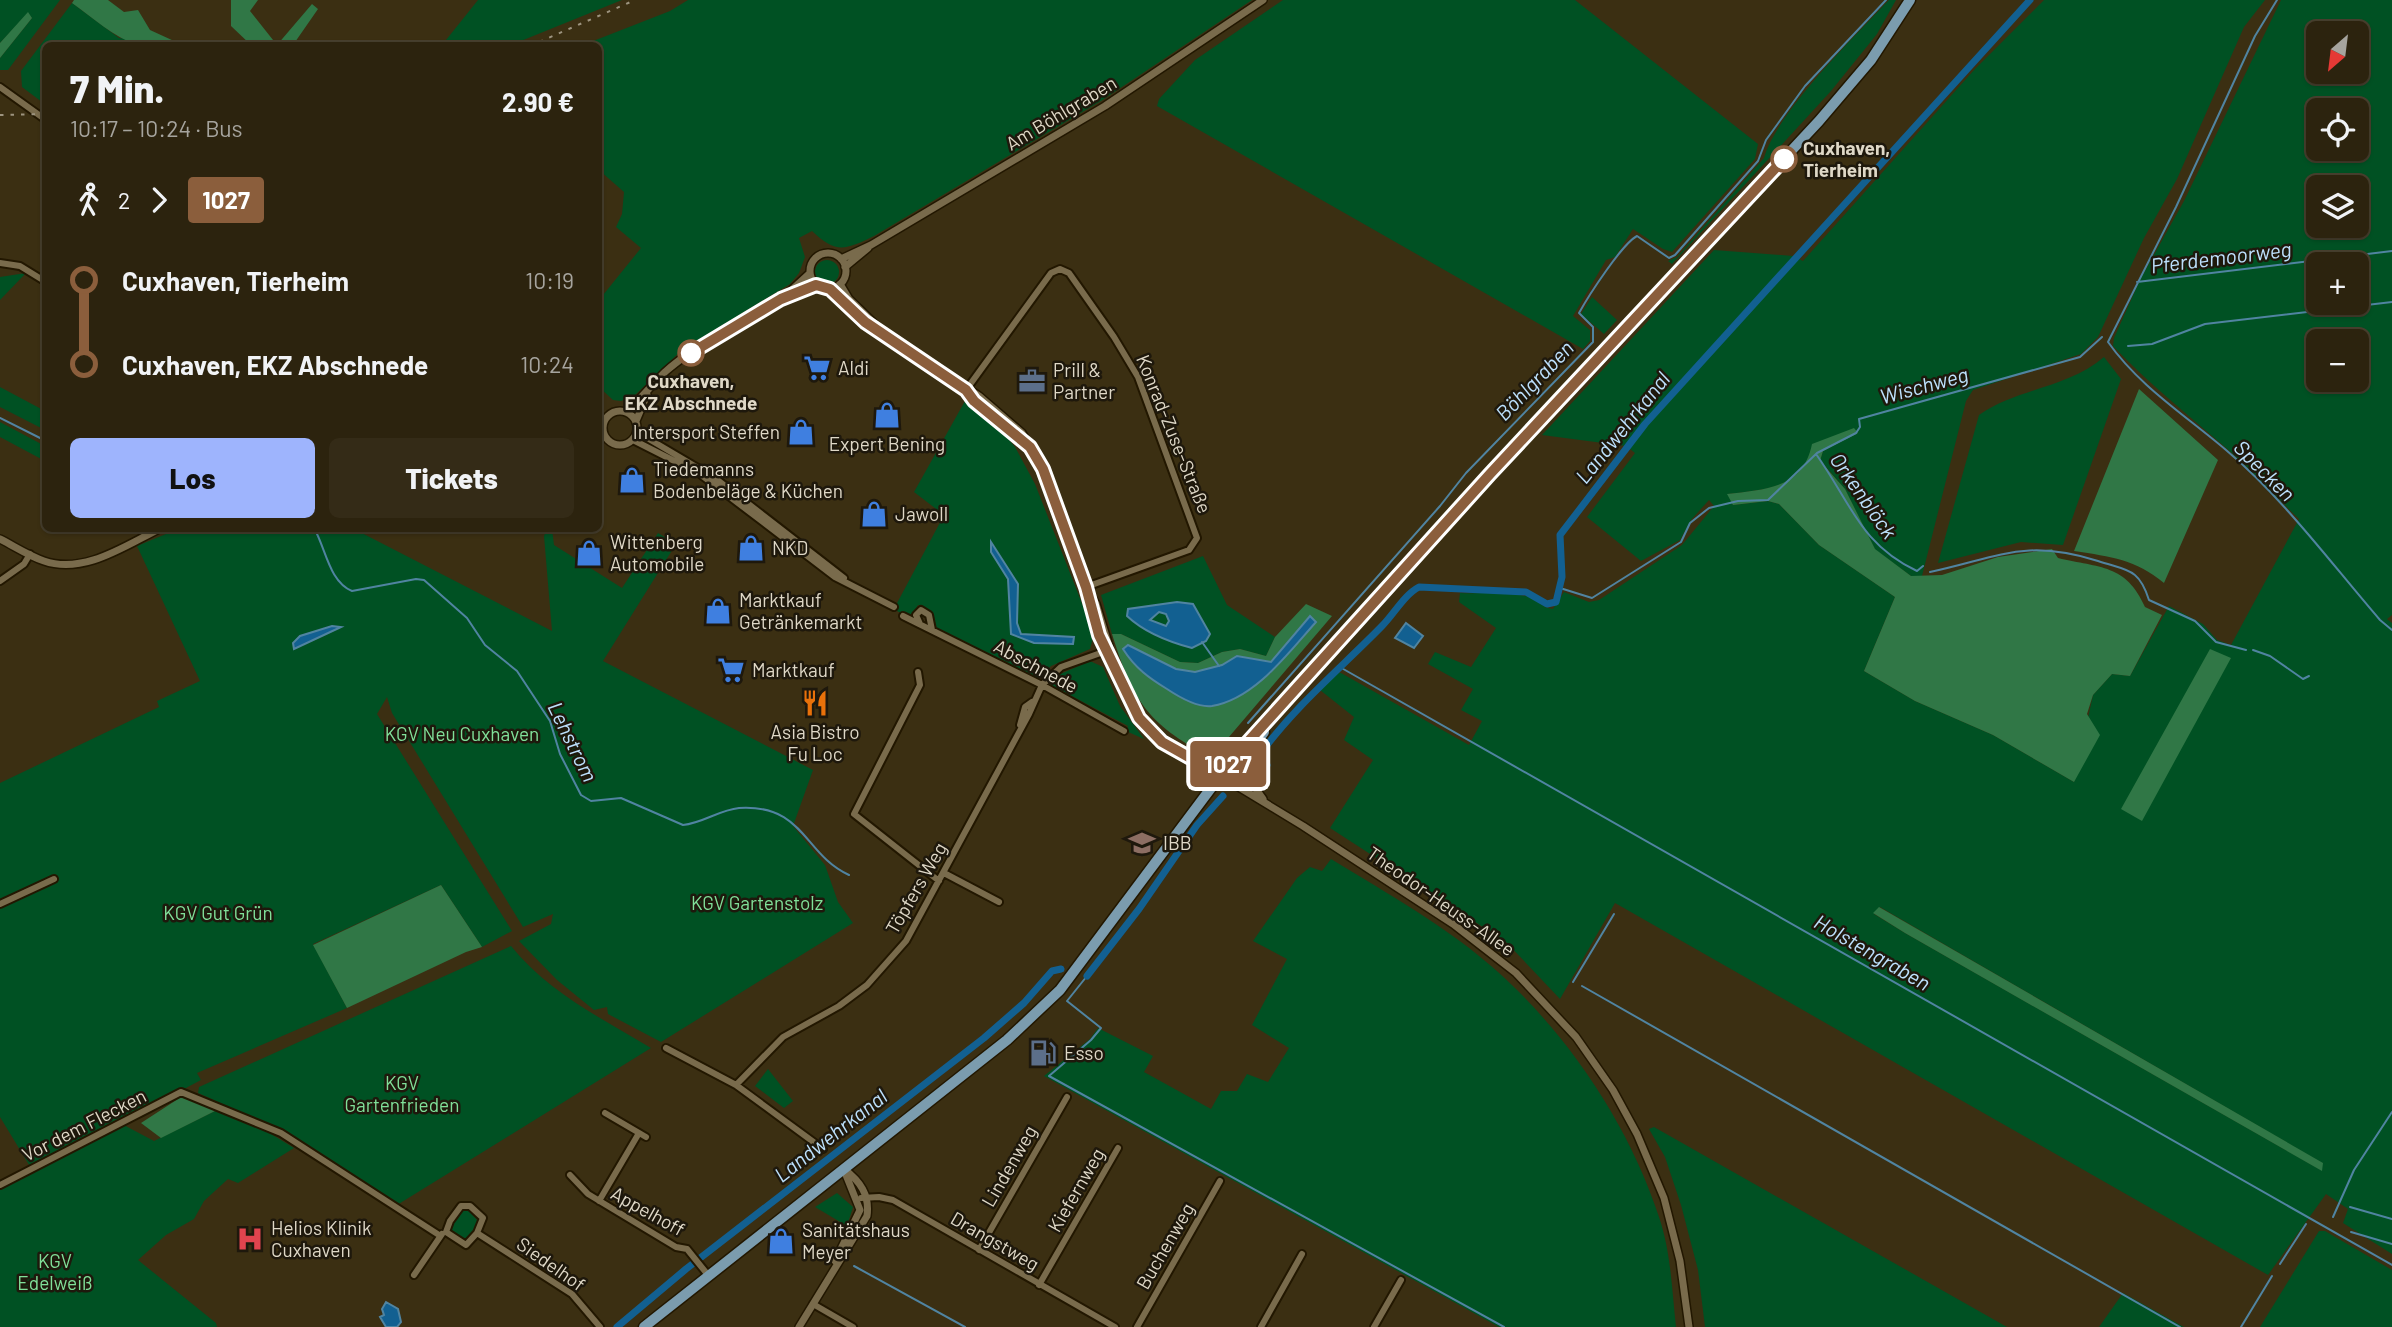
<!DOCTYPE html>
<html lang="de">
<head>
<meta charset="utf-8">
<style>
	body { margin:0; font-family:Barlow,sans-serif; background:#342b17; color:#f1f3f6; height:100vh; display:flex; flex-direction:column; font-size:26px; white-space:nowrap }
	* { box-sizing:border-box; margin:0 }
	p { font-size:23px; color:#a6a49e }
	.icon { flex:none; width:38px; height:38px; fill:none; stroke:currentColor; stroke-width:2; stroke-linecap:round; stroke-linejoin:round }
	.map { position:relative; flex:1; overflow:hidden }
	.drawer { position:absolute; left:42px; top:42px; width:560px; height:490px; display:flex; flex-direction:column; background:#2c230e; border-radius:10px; box-shadow:0 2px 5px #0004,0 0 0 2px #48402e }
	.drawer>* { flex:none }
	.badge { padding:0 14px; border-radius:5px; font-size:24px; line-height:46px }
	.needle { width:46px; rotate:208deg }
	.fabs { position:absolute; left:2306px; top:21px; display:grid; gap:14px }
	.fabs a { display:grid; place-items:center; width:63px; height:63px; border-radius:10px; background:#2c230e; box-shadow:0 2px 5px #0004,0 0 0 2px #48402e; font-size:35px }
	.map>.badge { position:absolute; translate:-50% -50%; box-shadow:0 0 0 4px #fff }
	.legs { display:flex; align-items:center; gap:10px; height:77px; padding:0 28px; font-size:23px }
	.legs p { margin-inline-start:auto }
	.head { display:flex; align-items:center; justify-content:space-between; height:119px; padding:0 28px }
	h1 { font-size:38px; font-weight:800; line-height:52px }
	.primary-button { display:flex; gap:14px; margin-top:auto; padding:14px 28px }
	.primary-button a { flex:1; height:80px; border-radius:10px; background:#9eb4fd; color:#111; font-size:28px; font-weight:800; line-height:80px; text-align:center }
	.primary-button a+a { background:#342b17; color:#f1f3f6 }
	ul { padding:0 28px; list-style:none }
	li { display:flex; align-items:center; gap:24px; height:84px; font-size:26px }
	li i { display:grid; place-items:center; width:10px; height:100%; margin:0 9px; background:currentColor }
	li i::after { content:''; width:18px; height:18px; margin:-9px; border:5px solid; border-radius:50%; background:#2c230e }
	li p { margin-inline-start:auto }
	li:first-child i { background:linear-gradient(#0000 50%,currentColor 0) }
	li:last-child i { background:linear-gradient(currentColor 50%,#0000 0) }
	.map>svg:first-child { display:block }
	.green { fill:#005123; fill-rule:evenodd }
	.forest { fill:#307746; fill-rule:evenodd }
	.water { fill:#126091; stroke:#5084a1; stroke-width:2; fill-rule:evenodd }
	.lines { fill:none; stroke-linecap:round; stroke-linejoin:round }
	.stream { stroke:#5084a1; stroke-width:2 }
	.canal { stroke:#126091; stroke-width:7 }
	.minor-casing { stroke:#221700; stroke-width:10 }
	.tertiary-casing { stroke:#221700; stroke-width:10 }
	.primary-casing { stroke:#221700; stroke-width:13 }
	.minor { stroke:#796b4c; stroke-width:6 }
	.tertiary { stroke:#796b4c; stroke-width:7 }
	.primary { stroke:#7b9cae; stroke-width:10 }
	.rail { stroke:#9d947f; stroke-width:2; stroke-dasharray:3.5 7; stroke-linecap:butt }
	.line-1-casing { stroke:#fff; stroke-width:16 }
	.line-1 { stroke:#8b5e3c; stroke-width:10 }
	.stop-1-dot { fill:#fff; stroke:#8b5e3c; stroke-width:3.5 }
	.labels { text-anchor:middle; stroke-width:5; stroke-linejoin:round; paint-order:stroke }
	.street-label { font-size:19px; fill:#dfd8c7; stroke:#1e180c }
	.stop-label { font-size:19px; font-weight:bold; fill:#dfd8c7; stroke:#1e180c; text-anchor:start }
	.poi-label { font-size:19px; fill:#dfd8c7; stroke:#1e180c; text-anchor:start }
	.park-label { font-size:19px; fill:#80e099; stroke:#1e180c }
	.water-label { font-size:21px; font-style:italic; fill:#bde1fd; stroke:#1e180c }
</style>
</head>
<body>
<div class="map">
<svg width="2392" height="1327" viewBox="0 0 2392 1327">
	<rect width="100%" height="100%" fill="#3b2f12"/>
	<path class="green" d="M0,0H60L8,70H0V58L32,18L28,13L0,43Z
		M478,0H622L511,45H442Z
		M688,0H1252L1101,101L874,236C845,250 836,254 812,231L799,238L805,257L799,273L790,284L683,349L634,396L621,401L613,400L599,387V300L641,248L616,227L622,214L624,192L599,170L598,46L583,45L670,11Z
		M1283,0H1575L1758,144L1755,159L1672,252L1663,249L1633,229L1615,257L1606,260L1573,316L1590,330V341L1583,349L1157,106L1159,99L1195,60Z
		M1889,0H1896L1877,34L1831,91L1672,264L1668,261L1677,257L1764,158C1777,112 1854,37 1889,0Z
		M2044,0H2265L2244,27L2177,179L2144,238L2098,337L2081,354L1973,390L1966,401L1922,576H1911L1875,550L1845,489L1820,460L1823,451L1857,433L1813,444C1803,489 1766,489 1728,494L1733,505L1768,501L1779,504L1819,545L1895,597L1864,671L1915,701L1993,735L2074,782L2093,695L2112,674L2130,676L2169,606L2203,624L2217,640L2231,645L2299,519C2274,495 2251,469 2225,447C2187,414 2148,383 2113,346L2114,338L2140,280L2184,201L2281,0H2392V615L2387,619L2392,623V1254L2343,1223L2348,1209L2326,1194L2268,1275L1615,903L1560,999L1506,942L1330,828L1373,760L1344,740L1354,717L1320,690L1336,673H1341L1469,745L1482,721L1461,710L1473,689L1428,664L1435,652L1471,667L1496,628L1459,602L1460,593C1482,594 1508,591 1529,597C1538,600 1542,608 1553,609L1564,592L1589,602L1599,600L1682,545L1714,506L1709,500L1691,520L1680,540L1641,561L1587,517L1635,453L1626,446L1542,435L1714,250L1793,256L1803,261L1975,69ZM2319,33H2357V72H2319ZM2319,110H2357V149H2319ZM2319,187H2357V226H2319ZM2319,264H2357V303H2319ZM2319,341H2357V380H2319ZM1880,907L2322,1163L2321,1170L1905,933L1874,914Z
		M72,3L119,38L130,39L137,45L46,46L45,102H42L22,87L21,71Z
		M815 272a12 12 0 1 1 24 0a12 12 0 1 1-24 0Z
		M26,273L0,300V277Z
		M1592,297L1617,320L1604,334L1581,314Z
		M2104,357L2121,379L2063,545L2021,542L1938,563L1979,415C2018,388 2068,388 2104,357Z
		M0,387L45,411V430L0,407Z
		M965,401L1001,430L1015,447L1035,484L1094,634L1090,649L1051,666L1037,680L937,629L932,612L918,605L911,618L897,611L896,605L944,515L914,492Z
		M0,422L45,446V461L0,437Z
		M178,529H354L552,631L544,536L547,529H552L554,545L622,588L658,533L676,544L603,661L813,770L793,826L825,865L838,902L853,923L661,1042L608,1014L607,1007L594,1010L557,980L519,941L551,924L553,914L523,927L392,713L387,697L377,714L512,931L482,947L441,885L313,944L347,1008L197,1073L201,1080L120,1123L154,1141L217,1110L263,1129L294,1148L238,1183L228,1179L204,1201L194,1219L166,1235L138,1260L216,1323L217,1327H0V1189L34,1173L0,1117V783L159,707L157,701L200,681L137,546Z
		M1203,556L1227,605L1275,637L1266,656L1240,649L1222,652L1198,663L1180,662L1121,634H1112L1101,595Z
		M1090,661L1103,667L1120,706L1144,739L1126,731L1128,726L1051,685L1058,675Z
		M1331,859C1388,894 1448,927 1498,972C1569,1036 1629,1125 1659,1217C1671,1252 1672,1291 1676,1327H1499L1044,1076L1090,1039L1098,1028L1153,1056L1144,1072L1211,1109L1221,1091H1237L1247,1074L1268,1082L1289,1048L1252,1025L1287,959L1253,941L1297,878L1310,867L1322,871Z
		M511,946C548,992 601,1018 651,1048L397,1205L281,1130L198,1093L199,1087Z
		M768,1069L793,1101L784,1108L755,1086Z
		M1654,1127L2007,1327H1705L1698,1270L1681,1205L1665,1157L1649,1129Z
		M837,1193L853,1207L847,1226L815,1207Z
		M466,1208L480,1223L472,1237L462,1240L450,1230L459,1213Z
		M2319,1231H2325L2392,1270V1327H2260Z
		M2123,1293L2184,1327H2099Z"/>
	<path class="forest" d="M74,0H108L124,12L138,10L150,30L174,41L177,45C166,46 147,49 137,45C114,37 93,18 72,3Z
		M231,0H258L250,11L277,45L312,4L318,9L293,45H251L231,26Z
		M28,12L32,18L0,58V43Z
		M2139,389L2218,460L2164,583C2135,559 2112,557 2074,551Z
		M1854,428L1858,433L1823,451L1820,461L1845,489L1875,549L1911,576L1942,575L1998,557L2052,549L2058,558C2100,568 2126,564 2145,607L2162,615L2130,676L2112,674L2093,695L2087,714L2100,735L2074,782L1993,735L1915,701L1864,671L1895,597L1819,545L1779,504L1768,501L1733,505L1727,494C1765,489 1803,489 1812,444Z
		M1306,604L1332,616L1217,751L1208,756C1147,723 1133,701 1112,634H1121L1180,662L1198,663L1222,652L1240,649L1266,656L1275,637ZM1290,639L1270,674L1141,672L1143,652L1176,669L1195,672L1222,665L1237,656L1271,662Z
		M2210,649L2231,658L2142,821L2121,809Z
		M441,885L482,947L466,952L347,1008L313,945Z
		M1879,907L2323,1163L2322,1171L1905,933L1873,913Z
		M181,1097L217,1110L161,1138L141,1123Z"/>
	<path class="water" d="M991,542L1018,584L1017,623L1021,634L1074,637L1073,644L1034,643L1011,634L1008,579L991,552Z
		M1177,602L1193,604L1210,634L1206,641L1192,648C1169,642 1145,633 1127,616L1128,609ZM1159,612L1166,614L1169,621L1166,626L1150,620Z
		M1310,616L1316,622C1289,652 1255,699 1212,706C1197,708 1179,697 1167,689C1149,678 1135,668 1123,649L1128,645L1176,669L1195,672L1222,665L1237,656L1271,662Z
		M1406,623L1423,636L1414,648L1395,638Z
		M332,626L341,627L294,649L293,643L300,636Z
		M386,1302L398,1309L401,1322L397,1327H386L380,1317L384,1315L382,1309Z"/>
	<g class="lines">
		<path class="stream" d="M2277,0L2255,36L2176,207L2108,342C2139,386 2185,415 2226,450C2284,499 2330,562 2380,620L2392,630
			M2137,282L2392,251
			M2128,346L2152,344L2205,324L2392,302
			M0,418L46,441
			M1816,454C1851,503 1860,544 1917,571L1923,566
			M241,528L265,532H316C326,551 330,582 352,591L416,579L424,580L467,618L485,645L517,671L550,721L560,754L581,795L591,801L621,798L683,825C703,823 719,810 739,808C805,804 803,854 849,875
			M1930,572C2000,557 2025,538 2098,561C2128,571 2139,568 2149,600L2195,621L2216,642L2246,650
			M1560,588L1592,598L1681,542L1690,523L1709,508L1738,501L1768,500L1817,453L1856,433L1860,427L1859,419L2080,357L2102,337
			M1202,642L1219,666
			M2253,650L2270,656L2303,679L2309,676
			M1338,666L2392,1265
			M1248,723L1440,506L1466,473L1593,342V327L1579,313C1589,295 1622,244 1637,236L1669,258L1675,255L1758,161L1766,140L1805,86L1886,0
			M1087,976L1067,1001L1101,1028L1091,1040L1049,1076L1504,1327
			M1573,982L1614,914
			M1582,986L2180,1327
			M2350,1207L2392,1219
			M2333,1217L2354,1170L2392,1112
			M2351,1232L2392,1244
			M2280,1264L2306,1224
			M854,1266L965,1327
			M2241,1327L2272,1276"/>
		<path class="canal" d="M1255,775L1267,765L1261,753C1296,705 1341,668 1382,626C1394,614 1404,595 1419,587L1526,592L1547,604L1556,602L1562,577L1560,535L1645,424L2030,0
			M1087,976L1139,909L1197,825L1223,796
			M617,1327L686,1269L984,1038L1024,1003L1052,971L1061,969"/>
		<g class="minor-casing">
			<path id="minor" d="M0,87L46,120
				M0,263L20,266L46,282
				M966,390L1051,273L1060,269L1069,273L1114,337L1138,377L1197,538L1189,550L1086,587
				M637,432L715,478L844,578
				M633,440L700,474L835,577L894,607
				M0,581L24,564L30,554
				M903,616L1042,685L1124,731
				M920,624L916,615L921,610L929,615L932,630
				M918,672L920,685L854,814L939,881
				M1020,725L1025,707L1032,702
				M944,873L999,902
				M0,904L54,879
				M666,1048L736,1085L823,1149
				M736,1085L783,1037L839,1006L867,985L906,941L1029,714L1042,685L1061,667L1109,650
				M605,1113L646,1137
				M570,1175L588,1194L676,1247L687,1249L708,1275
				M0,1185L181,1092L281,1133L439,1235
				M861,1198L879,1197L893,1200L1115,1327
				M599,1201L639,1133
				M461,1206H470L483,1218L477,1233L466,1245L446,1232L450,1221Z
				M477,1233L572,1294L600,1327
				M979,1250L1067,1097
				M414,1275L442,1234
				M1039,1285L1118,1148
				M813,1304L853,1327
				M1137,1327L1220,1181
				M1261,1327L1302,1254
				M1374,1327L1401,1280"/>
		</g>
		<g class="tertiary-casing">
			<path id="tertiary" d="M810 271a18 18 0 1 1 36 0a18 18 0 1 1-36 0Z
				M841,259L871,245L1105,106L1263,0
				M845,267L868,248
				M840,284L849,299L878,327
				M830,289L865,322L979,396L1022,433L1043,469L1086,587L1099,635L1109,650L1131,703L1153,735L1303,826L1453,924L1516,973L1576,1037L1613,1090L1637,1134L1664,1198L1680,1261L1689,1327
				M785,296L810,273
				M967,391L979,406L1030,447
				M603 428a17 17 0 1 1 34 0a17 17 0 1 1-34 0Z
				M627,412C640,399 652,385 665,372C695,345 778,297 816,285
				M636,421L647,395
				M0,539C14,546 29,556 44,561C84,575 126,545 161,528
				M1089,592L1096,604L1109,646
				M1243,771L1263,799
				M835,1261L860,1210L844,1170
				M799,1327L867,1216C870,1195 860,1181 844,1169"/>
		</g>
		<g class="primary-casing">
			<path id="primary" d="M1243,771L1246,757L1264,732
				M644,1327L1007,1040L1060,990L1232,760L1490,474L1819,121L1871,60L1910,0"/>
		</g>
		<use href="#minor" class="minor"/>
		<use href="#tertiary" class="tertiary"/>
		<use href="#primary" class="primary"/>
		<path class="rail" d="M530,46L635,0
			M0,115L46,114"/>
	</g>
	<g class="lines">
		<g class="line-1-casing">
			<path id="line-1" d="M691,353L781,299L816,285L830,289L865,322L966,390L974,401L1030,447L1043,469L1086,587L1099,635L1139,718L1162,742L1219,774L1490,474L1784,159"/>
		</g>
		<use href="#line-1" class="line-1"/>
	</g>
	<defs>
		<g id="supermarket-bare" transform="scale(2.1)"><path d="M-6-5.5h2.5l.6 2H6L4.5 2H-2.5L-4.4-4H-6ZM-1.5 3.2a1.3 1.3 0 1 0 .1 0ZM3 3.2a1.3 1.3 0 1 0 .1 0Z" fill="#3f7fe0" stroke="#1e180c" stroke-width="2.5" paint-order="stroke"/></g>
		<g id="office-bare" transform="scale(2.1)"><path d="M-6-3h4V-5.5h4V-3h4V5H-6ZM-1-4.5V-3h2v-1.5ZM-6 0V1H6V0Z" fill="#5c6f8a" stroke="#1e180c" stroke-width="2.5" paint-order="stroke"/></g>
		<g id="shop-bare" transform="scale(2.1)"><path d="M-5-2.5h2.3a2.7 3.5 0 0 1 5.4 0H5L5.5 6h-11ZM-1.5-2.5h3a1.5 2.3 0 0 0-3 0Z" fill="#3f7fe0" stroke="#1e180c" stroke-width="2.5" paint-order="stroke"/></g>
		<g id="restaurant-bare" transform="scale(2.1)"><path d="M-5-6h1v4h1v-4h1v4h1v-4h1v5L-1.5 .5V6h-2V.5L-5-1ZM5-6V6H3V1.5H1.5Q1.5-4 5-6Z" fill="#e8710a" stroke="#1e180c" stroke-width="2.5" paint-order="stroke"/></g>
		<g id="university-bare" transform="scale(2.1)"><path d="M0-5L7-2L0 1L-7-2ZM-4 1L0 2.5L4 1V4Q0 6-4 4Z" fill="#8d6e63" stroke="#1e180c" stroke-width="2.5" paint-order="stroke"/></g>
		<g id="fuel-bare" transform="scale(2.1)"><path d="M-5.5-6h7V0h2V4h1.3V-2.5L3-4.5l.8-.8L6-3V5H2.5V1h-1V6h-7ZM-4.2-4.7v3.2H.2V-4.7Z" fill="#5c6f8a" stroke="#1e180c" stroke-width="2.5" paint-order="stroke"/></g>
		<g id="hospital-bare" transform="scale(2.1)"><path d="M-5-5h3v3.5h4V-5h3V5h-3V1.5h-4V5h-3Z" fill="#e0444e" stroke="#1e180c" stroke-width="2.5" paint-order="stroke"/></g>
	</defs>
	<g fill-rule="evenodd">
		<use href="#supermarket-bare" x="817" y="368"/>
		<use href="#office-bare" x="1032" y="381"/>
		<use href="#shop-bare" x="887" y="415"/>
		<use href="#shop-bare" x="801" y="432"/>
		<use href="#shop-bare" x="632" y="480"/>
		<use href="#shop-bare" x="874" y="514"/>
		<use href="#shop-bare" x="751" y="548"/>
		<use href="#shop-bare" x="589" y="553"/>
		<use href="#shop-bare" x="718" y="611"/>
		<use href="#supermarket-bare" x="731" y="670"/>
		<use href="#restaurant-bare" x="815" y="703"/>
		<use href="#university-bare" x="1142" y="843"/>
		<use href="#fuel-bare" x="1043" y="1053"/>
		<use href="#hospital-bare" x="250" y="1239"/>
		<use href="#shop-bare" x="781" y="1241"/>
	</g>
	<g class="stop-1-dot">
		<circle cx="1784" cy="159" r="12"/>
		<circle cx="691" cy="353" r="12"/>
	</g>
	<g class="labels">
		<g class="street-label">
			<text transform="translate(1061 113) rotate(-31)" y="7">Am Böhlgraben</text>
			<text transform="translate(1174 434) rotate(68)" y="7">Konrad-Zuse-Straße</text>
			<text transform="translate(1036 666) rotate(28)" y="7">Abschnede</text>
			<text transform="translate(916 888) rotate(-60)" y="7">Töpfers Weg</text>
			<text transform="translate(1441 901) rotate(35)" y="7">Theodor-Heuss-Allee</text>
			<text transform="translate(84 1125) rotate(-27)" y="7">Vor dem Flecken</text>
			<text transform="translate(1009 1166) rotate(-60)" y="7">Lindenweg</text>
			<text transform="translate(1076 1190) rotate(-60)" y="7">Kiefernweg</text>
			<text transform="translate(648 1211) rotate(29)" y="7">Appelhoff</text>
			<text transform="translate(995 1241) rotate(30)" y="7">Drangstweg</text>
			<text transform="translate(1165 1246) rotate(-60)" y="7">Buchenweg</text>
			<text transform="translate(551 1264) rotate(35)" y="7">Siedelhof</text>
		</g>
		<g class="stop-label">
			<text x="1803" y="155">Cuxhaven,<tspan x="1803" dy="22">Tierheim</tspan></text>
			<text x="691" y="388" text-anchor="middle">Cuxhaven,<tspan x="691" dy="22">EKZ Abschnede</tspan></text>
		</g>
		<g class="poi-label">
			<text x="838" y="375">Aldi</text>
			<text x="1053" y="377">Prill &amp;<tspan x="1053" dy="22">Partner</tspan></text>
			<text x="780" y="439" text-anchor="end">Intersport Steffen</text>
			<text x="887" y="451" text-anchor="middle">Expert Bening</text>
			<text x="653" y="476">Tiedemanns<tspan x="653" dy="22">Bodenbeläge &amp; Küchen</tspan></text>
			<text x="895" y="521">Jawoll</text>
			<text x="610" y="549">Wittenberg<tspan x="610" dy="22">Automobile</tspan></text>
			<text x="772" y="555">NKD</text>
			<text x="739" y="607">Marktkauf<tspan x="739" dy="22">Getränkemarkt</tspan></text>
			<text x="752" y="677">Marktkauf</text>
			<text x="815" y="739" text-anchor="middle">Asia Bistro<tspan x="815" dy="22">Fu Loc</tspan></text>
			<text x="1163" y="850">IBB</text>
			<text x="1064" y="1060">Esso</text>
			<text x="271" y="1235">Helios Klinik<tspan x="271" dy="22">Cuxhaven</tspan></text>
			<text x="802" y="1237">Sanitätshaus<tspan x="802" dy="22">Meyer</tspan></text>
		</g>
		<g class="park-label">
			<text x="462" y="741">KGV Neu Cuxhaven</text>
			<text x="757" y="910">KGV Gartenstolz</text>
			<text x="218" y="920">KGV Gut Grün</text>
			<text x="402" y="1090">KGV<tspan x="402" dy="22">Gartenfrieden</tspan></text>
			<text x="55" y="1268">KGV<tspan x="55" dy="22">Edelweiß</tspan></text>
		</g>
		<g class="water-label">
			<text transform="translate(2221 258) rotate(-7)" y="7">Pferdemoorweg</text>
			<text transform="translate(1535 381) rotate(-46)" y="7">Böhlgraben</text>
			<text transform="translate(1924 386) rotate(-15)" y="7">Wischweg</text>
			<text transform="translate(1623 428) rotate(-51)" y="7">Landwehrkanal</text>
			<text transform="translate(2264 471) rotate(45)" y="7">Specken</text>
			<text transform="translate(1863 496) rotate(55)" y="7">Orkenblöck</text>
			<text transform="translate(572 742) rotate(64)" y="7">Lehstrom</text>
			<text transform="translate(1872 953) rotate(30)" y="7">Holstengraben</text>
			<text transform="translate(831 1136) rotate(-38)" y="7">Landwehrkanal</text>
		</g>
	</g>
</svg>
<div class="fabs">
<a><svg class="needle" viewBox="-14 -14 28 28"><path d="M0-13l5 13h-10z" fill="#e53935"/><path d="M0 13l5-13h-10z" fill="#a6a49e"/></svg></a>
<a><svg class="icon" aria-label="locate" viewBox="0 0 24 24"><circle cx="12" cy="12" r="6"/><path d="M12 2v4M12 18v4M2 12h4M18 12h4"/></svg></a>
<a><svg class="icon" aria-label="layers" viewBox="0 0 24 24"><path d="M12 4l9 5-9 5-9-5zM3 14l9 5 9-5"/></svg></a>
<a>+</a>
<a>−</a>
</div>
<b class="badge" style="left:1228px;top:764px;background:#8b5e3c;color:#fff">1027</b>
<section class="drawer">
<div class="head"><div><h1>7 Min.</h1><p>10:17 – 10:24 · Bus</p></div><b>2.90 €</b></div>
<div class="legs"><svg class="icon" aria-label="walk" viewBox="0 0 24 24"><circle cx="13" cy="4" r="2"/><path d="M13 8l-2 6 4 7M11 14l-3 7M7 12l3-4h3l4 4"/></svg>2<svg class="icon" aria-label="forward" viewBox="0 0 24 24"><path d="M9 5l7 7-7 7"/></svg><b class="badge" style="background:#8b5e3c;color:#fff">1027</b></div>
<ul>
<li><i style="color:#8b5e3c"></i><b>Cuxhaven, Tierheim</b><p>10:19</p></li>
<li><i style="color:#8b5e3c"></i><b>Cuxhaven, EKZ Abschnede</b><p>10:24</p></li>
</ul>
<div class="primary-button"><a>Los</a><a>Tickets</a></div>
</section>
</div>
</body>
</html>
